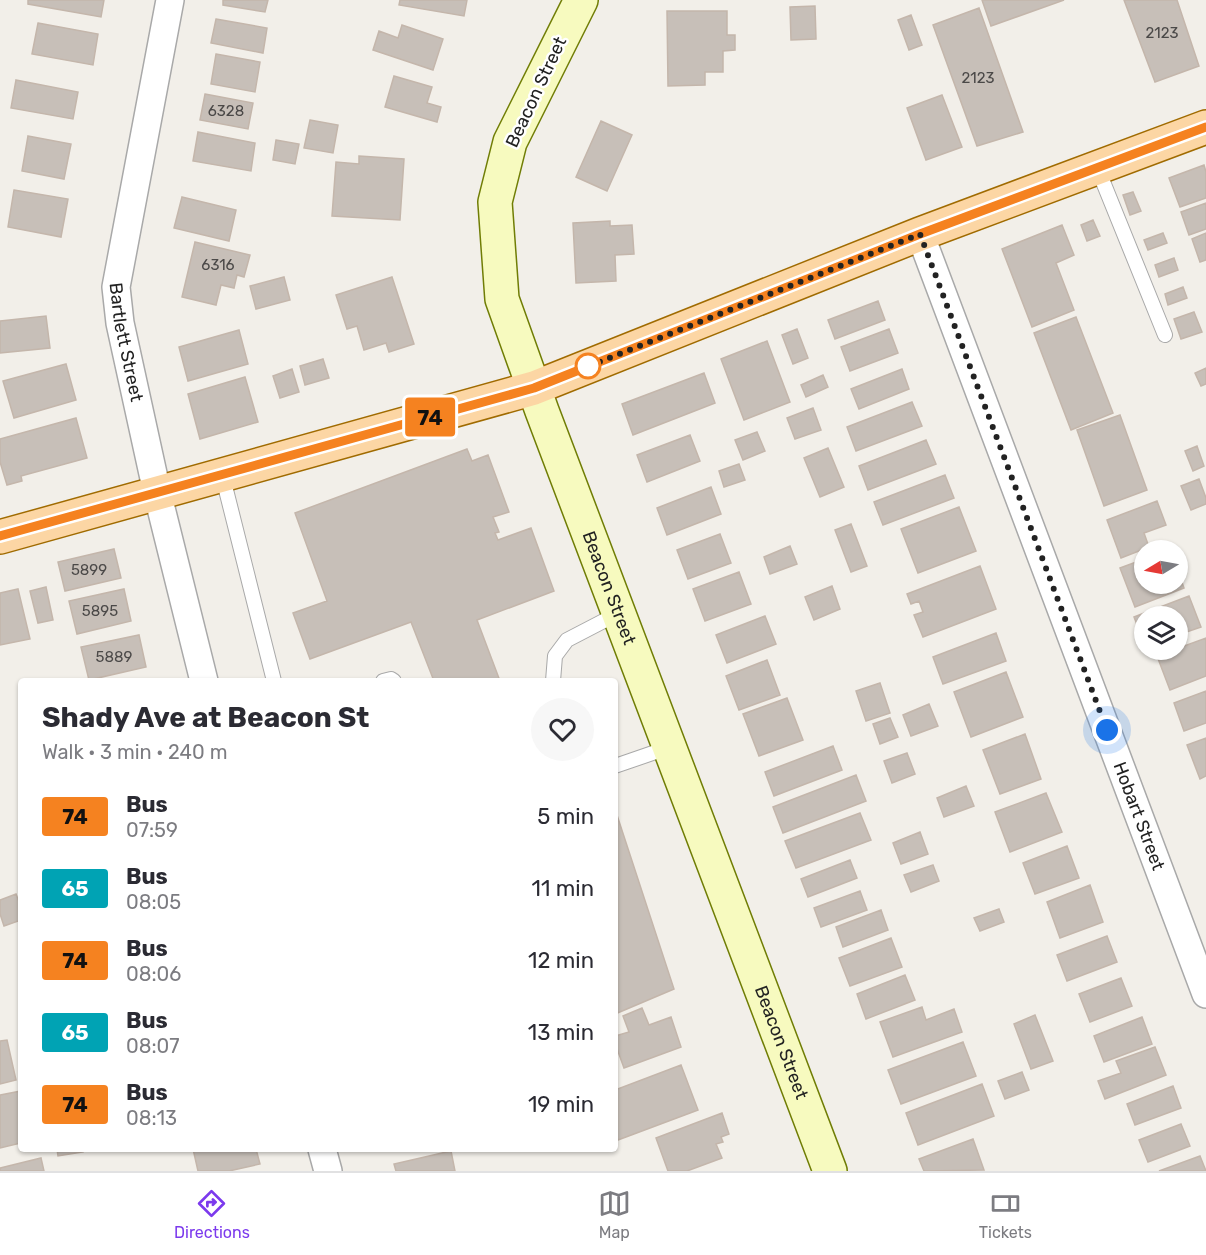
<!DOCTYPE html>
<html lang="en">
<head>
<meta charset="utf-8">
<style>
	body { margin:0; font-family:Rubik,sans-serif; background:#f7f7f7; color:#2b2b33; height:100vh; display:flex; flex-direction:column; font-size:22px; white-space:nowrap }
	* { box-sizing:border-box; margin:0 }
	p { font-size:20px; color:#7c7c81 }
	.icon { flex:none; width:33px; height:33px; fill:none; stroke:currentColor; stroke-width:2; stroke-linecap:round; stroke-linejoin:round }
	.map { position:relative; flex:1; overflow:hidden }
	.sheet { position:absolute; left:18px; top:678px; width:600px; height:474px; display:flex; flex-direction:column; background:#fff; border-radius:6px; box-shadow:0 2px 4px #0004 }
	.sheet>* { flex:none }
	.badge { padding:0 12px; border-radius:4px; font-size:21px; line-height:39px }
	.needle { width:39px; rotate:260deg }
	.tools { position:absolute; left:1134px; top:540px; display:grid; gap:12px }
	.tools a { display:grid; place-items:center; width:54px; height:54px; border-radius:50%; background:#fff; box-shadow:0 2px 4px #0004; font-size:30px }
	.you { position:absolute; width:30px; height:30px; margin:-15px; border:4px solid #fff; border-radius:50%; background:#1a73e8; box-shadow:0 0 0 9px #1a73e833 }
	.map>.badge { position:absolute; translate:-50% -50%; box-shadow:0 0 0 3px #fff }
	.round { display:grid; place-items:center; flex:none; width:63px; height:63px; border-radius:32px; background:#f7f7f7 }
	.head { display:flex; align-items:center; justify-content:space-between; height:102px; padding:0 24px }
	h1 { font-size:28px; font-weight:700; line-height:45px }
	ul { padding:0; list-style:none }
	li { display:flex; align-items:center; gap:18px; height:72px; padding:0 24px }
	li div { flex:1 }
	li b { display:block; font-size:22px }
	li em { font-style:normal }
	li .badge { min-width:66px; font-weight:700; text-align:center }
	.dock { display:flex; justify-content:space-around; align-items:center; height:84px; border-top:2px solid #e1e1e2; background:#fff; font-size:16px; color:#7c7c81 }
	.dock a { display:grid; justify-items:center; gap:3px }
	.dock .selected { color:#7c3aed }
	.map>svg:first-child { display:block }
	.building { fill:#c7bfb8; stroke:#c4b6ab; stroke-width:1.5 }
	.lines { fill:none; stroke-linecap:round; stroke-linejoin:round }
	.lane-casing { stroke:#a9a9a9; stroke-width:16 }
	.street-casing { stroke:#a9a9a9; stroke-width:30 }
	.secondary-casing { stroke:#707d05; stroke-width:36 }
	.primary-casing { stroke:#a06b00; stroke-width:36 }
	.lane { stroke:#fff; stroke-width:14 }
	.street { stroke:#fff; stroke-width:27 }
	.secondary { stroke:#f7fabf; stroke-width:33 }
	.primary { stroke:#fcd6a4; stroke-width:33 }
	.line-casing { stroke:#fff; stroke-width:14 }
	.line { stroke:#f58220; stroke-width:9 }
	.walk { stroke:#222; stroke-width:6; stroke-dasharray:0 10.8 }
	.stop-dot { fill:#fff; stroke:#f58220; stroke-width:3 }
	.labels { text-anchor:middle; stroke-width:5; stroke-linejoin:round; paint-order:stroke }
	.number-label { font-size:15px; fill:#4b4948 }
	.street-label { font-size:18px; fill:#222; stroke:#fff }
</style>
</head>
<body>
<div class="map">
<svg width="1206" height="1171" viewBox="0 0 1206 1171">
	<rect width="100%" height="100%" fill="#f2efe9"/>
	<path class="building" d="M28,0H104L101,17L28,4Z
		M223,0H268L265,12L223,5Z
		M400,0H467L464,16L399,5Z
		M982,0H1064L991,26Z
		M1124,0H1177L1199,66L1155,82Z
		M815,6L816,39L791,40L790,7Z
		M979,8L1023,132L977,146L933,25Z
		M667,11H727V35H735V50L723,51V72H705V85L668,86Z
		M911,15L922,45L909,50L898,20Z
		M216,19L267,28L263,53L211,43Z
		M38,23L98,34L93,65L32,54Z
		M402,25L443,39L433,70L373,50L379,31L398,38Z
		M216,54L260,62L255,92L211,84Z
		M394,76L432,87L427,103L441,107L437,122L385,107Z
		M16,80L78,92L73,119L11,108Z
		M205,94L253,103L248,129L200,120Z
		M942,95L962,147L926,160L907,108Z
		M310,120L338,125L333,153L304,148Z
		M601,121L632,135L607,191L576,177Z
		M198,132L255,143L251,171L193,161Z
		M28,136L71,144L64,179L22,171Z
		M276,140L299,144L295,164L273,160Z
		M359,156L404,159L400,220L332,216L336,162L359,164Z
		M1204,165L1206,172V198L1180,207L1169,178Z
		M14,190L68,199L61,237L8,227Z
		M1133,192L1141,211L1130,215L1123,195Z
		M182,197L236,210L229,241L174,228Z
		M1206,203V229L1189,235L1181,212Z
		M1093,220L1100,236L1087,241L1081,225Z
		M610,221V226L632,225L634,254L615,255L616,281L576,283L573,223Z
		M1062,225L1074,255L1056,263L1074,310L1032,327L1002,249Z
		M1163,233L1167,243L1148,250L1144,240Z
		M1206,233V260L1200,262L1192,239Z
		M195,242L250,255L244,277L237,275L234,288L221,285L216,305L182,297Z
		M1174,258L1178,270L1159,277L1155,265Z
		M284,277L290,300L256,309L250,286Z
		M392,277L414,344L389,352L386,343L364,350L357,326L347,329L336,295Z
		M1183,287L1187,298L1168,305L1165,294Z
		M878,301L885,320L835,339L828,320Z
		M1194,312L1202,332L1181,339L1174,319Z
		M46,316L50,348L0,353V321Z
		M1076,317L1113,413L1071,430L1034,333Z
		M797,329L808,358L793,364L782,335Z
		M889,329L898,353L850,371L841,347Z
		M239,330L248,364L188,381L179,347Z
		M767,341L790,402L744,420L721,359Z
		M323,359L329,378L305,385L300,366Z
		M66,364L76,400L14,418L3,381Z
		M1206,368V384L1201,386L1195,373Z
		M292,369L299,392L280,398L273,376Z
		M902,369L909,389L859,409L851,389Z
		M704,373L715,403L633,435L622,404Z
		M823,375L828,387L806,397L801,385Z
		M245,377L258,422L200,439L188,394Z
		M912,402L922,426L856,451L847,427Z
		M813,408L821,430L795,439L787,418Z
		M1120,415L1147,490L1104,506L1077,430Z
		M76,418L87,458L21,476L22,481L7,485L0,462V439Z
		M757,432L765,451L743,460L735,440Z
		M690,435L700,461L647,482L637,455Z
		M926,440L936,464L868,490L859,466Z
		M1197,446L1204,466L1193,471L1185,451Z
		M828,448L844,487L820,497L804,458Z
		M467,449L472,461L488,455L509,512L493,517L499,532L495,533L498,540L531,528L554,591L477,620L500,681H434L411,622L310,659L293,613L327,601L295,513Z
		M739,464L745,480L724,487L719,471Z
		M945,475L954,498L883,525L874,502Z
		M1199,479L1206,498V504L1191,510L1181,486Z
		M711,487L721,514L667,535L657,508Z
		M1157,501L1166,525L1144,533L1149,547L1121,558L1107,520Z
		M959,507L976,551L918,573L901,529Z
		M851,524L867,566L851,572L835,530Z
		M720,534L731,563L688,579L677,550Z
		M790,546L797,564L770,574L764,557Z
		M114,549L121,578L65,591L58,562Z
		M1144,559V584H1178V571L1184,588L1135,607L1120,568Z
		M980,566L996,609L923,637L914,615L923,612L919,601L911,604L907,594Z
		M739,572L751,604L705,621L693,589Z
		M832,586L840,609L814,620L805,597Z
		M46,587L53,620L38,623L30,591Z
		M18,589L30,639L0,645V593Z
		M124,589L131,621L77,634L69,601Z
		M1189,596L1201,627L1178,635V616H1144V643L1134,617Z
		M765,616L776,644L727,663L716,635Z
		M996,633L1006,661L943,684L933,657Z
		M139,635L146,667L89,680L81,647Z
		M1206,638V676L1170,690L1157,656Z
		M767,660L780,695L739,710L726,676Z
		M1006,672L1023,717L971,737L954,692Z
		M880,683L890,713L866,721L856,691Z
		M1206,691V723L1184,731L1174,703Z
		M787,698L803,740L759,756L743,714Z
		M929,704L938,726L911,736L903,715Z
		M890,718L898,737L880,744L873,724Z
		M1025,734L1041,779L1000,794L983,750Z
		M1206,738V776L1200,779L1187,745Z
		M833,746L842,770L774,796L765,772Z
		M907,753L915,774L892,783L884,761Z
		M856,775L866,801L783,833L773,807Z
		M966,786L974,806L944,817L937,798Z
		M1046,793L1062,832L1010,852L995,812Z
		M615,809L674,989L615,1014Z
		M860,813L871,840L796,868L785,841Z
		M920,832L928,854L901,864L893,843Z
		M1067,846L1079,878L1035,894L1023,863Z
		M850,860L857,878L808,897L801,879Z
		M933,865L939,881L911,892L904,875Z
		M1090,885L1103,922L1060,938L1047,902Z
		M860,891L867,910L821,927L814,908Z
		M16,894L21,907V920L4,926L0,914V900Z
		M999,909L1004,922L980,931L974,918Z
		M881,910L888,930L843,947L836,927Z
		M1107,936L1117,962L1067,981L1057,955Z
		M891,938L902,967L850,986L839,958Z
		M905,975L915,1000L866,1019L857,994Z
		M1121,978L1132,1006L1090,1022L1079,994Z
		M922,1007L926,1020L954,1009L962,1032L893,1057L880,1022Z
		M642,1008L649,1025L671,1017L681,1047L624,1068L615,1043V1036L629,1032L623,1016Z
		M1035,1015L1053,1061L1031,1069L1014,1024Z
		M1142,1017L1152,1044L1104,1062L1094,1036Z
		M7,1040L16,1080L0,1084V1041Z
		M963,1042L976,1076L901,1104L888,1070Z
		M1155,1047L1166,1075L1105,1099L1098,1081L1121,1073L1116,1061Z
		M681,1065L698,1110L618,1140L615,1133V1090Z
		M1022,1072L1029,1090L1005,1099L998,1081Z
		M982,1084L994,1116L918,1145L906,1113Z
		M1173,1086L1181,1108L1135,1125L1127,1104Z
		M21,1091V1143L0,1148V1095Z
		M722,1113L729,1134L721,1137L723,1142L716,1144L722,1158L687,1171H668L656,1138Z
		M1181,1124L1190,1146L1148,1162L1139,1140Z
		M973,1139L984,1170L924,1171L919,1159Z
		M57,1149H82L83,1152L58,1156Z
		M193,1149H256L260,1164L229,1171H198Z
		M451,1151L455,1171H396L394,1164Z
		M1200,1156L1206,1171H1159Z
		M41,1158L44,1171H0V1168Z"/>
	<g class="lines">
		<g class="lane-casing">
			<path id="lane" d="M1097,167L1165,335
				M222,474L274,681
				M383,681L391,679L394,681
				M553,681L555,656L567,640L619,613
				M615,766L670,747"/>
		</g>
		<g class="street-casing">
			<g id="street">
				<path id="s1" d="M170,0L116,287L120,323L157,492L204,681"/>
				<path id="s2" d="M920,234L1206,994"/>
				<path d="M322,1149L328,1171"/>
			</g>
		</g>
		<g class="secondary-casing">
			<g id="secondary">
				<path id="s3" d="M581,0L510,142L495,202L502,299L542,411L830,1171"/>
			</g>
		</g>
		<g class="primary-casing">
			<path id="primary" d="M0,537L534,388L920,234L1206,127"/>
		</g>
		<use href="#lane" class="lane"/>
		<use href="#street" class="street"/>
		<use href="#secondary" class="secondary"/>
		<use href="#primary" class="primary"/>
	</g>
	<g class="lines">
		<g class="line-casing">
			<path id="line" d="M0,536L534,388L920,234L1206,127"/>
		</g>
		<use href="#line" class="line"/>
		<path class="walk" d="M588,366L584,368L920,234L1107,730"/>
	</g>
	<circle class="stop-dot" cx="588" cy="366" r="12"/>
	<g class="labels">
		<g class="number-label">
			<text x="1162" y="38">2123</text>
			<text x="978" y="83">2123</text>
			<text x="226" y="116">6328</text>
			<text x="218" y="270">6316</text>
			<text x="89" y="575">5899</text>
			<text x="100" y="616">5895</text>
			<text x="114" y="662">5889</text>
		</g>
		<g class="street-label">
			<text transform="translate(536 92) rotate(-65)" y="6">Beacon Street</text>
			<text dy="6" stroke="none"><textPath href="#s1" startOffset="348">Bartlett Street</textPath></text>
			<text dy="6" stroke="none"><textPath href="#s3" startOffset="626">Beacon Street</textPath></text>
			<text dy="6" stroke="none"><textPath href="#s2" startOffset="622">Hobart Street</textPath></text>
			<text dy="6" stroke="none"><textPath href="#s3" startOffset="1112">Beacon Street</textPath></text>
		</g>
	</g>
</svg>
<div class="tools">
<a><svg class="needle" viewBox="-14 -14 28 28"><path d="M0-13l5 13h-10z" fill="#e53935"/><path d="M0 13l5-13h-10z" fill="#7c7c81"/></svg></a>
<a><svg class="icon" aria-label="layers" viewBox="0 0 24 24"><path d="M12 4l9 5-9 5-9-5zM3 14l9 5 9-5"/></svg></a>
</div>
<div class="you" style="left:1107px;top:730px"></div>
<b class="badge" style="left:430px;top:417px;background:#f58220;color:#111">74</b>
<section class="sheet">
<div class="head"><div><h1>Shady Ave at Beacon St</h1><p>Walk · 3 min · 240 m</p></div><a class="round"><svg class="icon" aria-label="heart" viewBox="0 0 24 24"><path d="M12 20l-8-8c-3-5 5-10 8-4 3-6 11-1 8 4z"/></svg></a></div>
<ul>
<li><span class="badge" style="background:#f58220;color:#111">74</span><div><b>Bus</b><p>07:59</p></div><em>5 min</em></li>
<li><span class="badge" style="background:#00a3b4;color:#fff">65</span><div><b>Bus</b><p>08:05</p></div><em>11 min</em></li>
<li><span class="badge" style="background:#f58220;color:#111">74</span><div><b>Bus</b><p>08:06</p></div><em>12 min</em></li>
<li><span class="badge" style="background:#00a3b4;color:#fff">65</span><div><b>Bus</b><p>08:07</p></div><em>13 min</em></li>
<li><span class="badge" style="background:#f58220;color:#111">74</span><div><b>Bus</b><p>08:13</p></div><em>19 min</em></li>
</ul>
</section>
</div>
<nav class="dock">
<a class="selected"><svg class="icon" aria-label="directions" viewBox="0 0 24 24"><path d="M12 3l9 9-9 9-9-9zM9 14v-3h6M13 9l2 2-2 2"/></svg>Directions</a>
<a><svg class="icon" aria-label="map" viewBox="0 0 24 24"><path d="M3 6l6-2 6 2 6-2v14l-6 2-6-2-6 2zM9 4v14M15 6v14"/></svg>Map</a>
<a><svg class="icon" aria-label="tickets" viewBox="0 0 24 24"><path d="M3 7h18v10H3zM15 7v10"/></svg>Tickets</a>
</nav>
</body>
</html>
